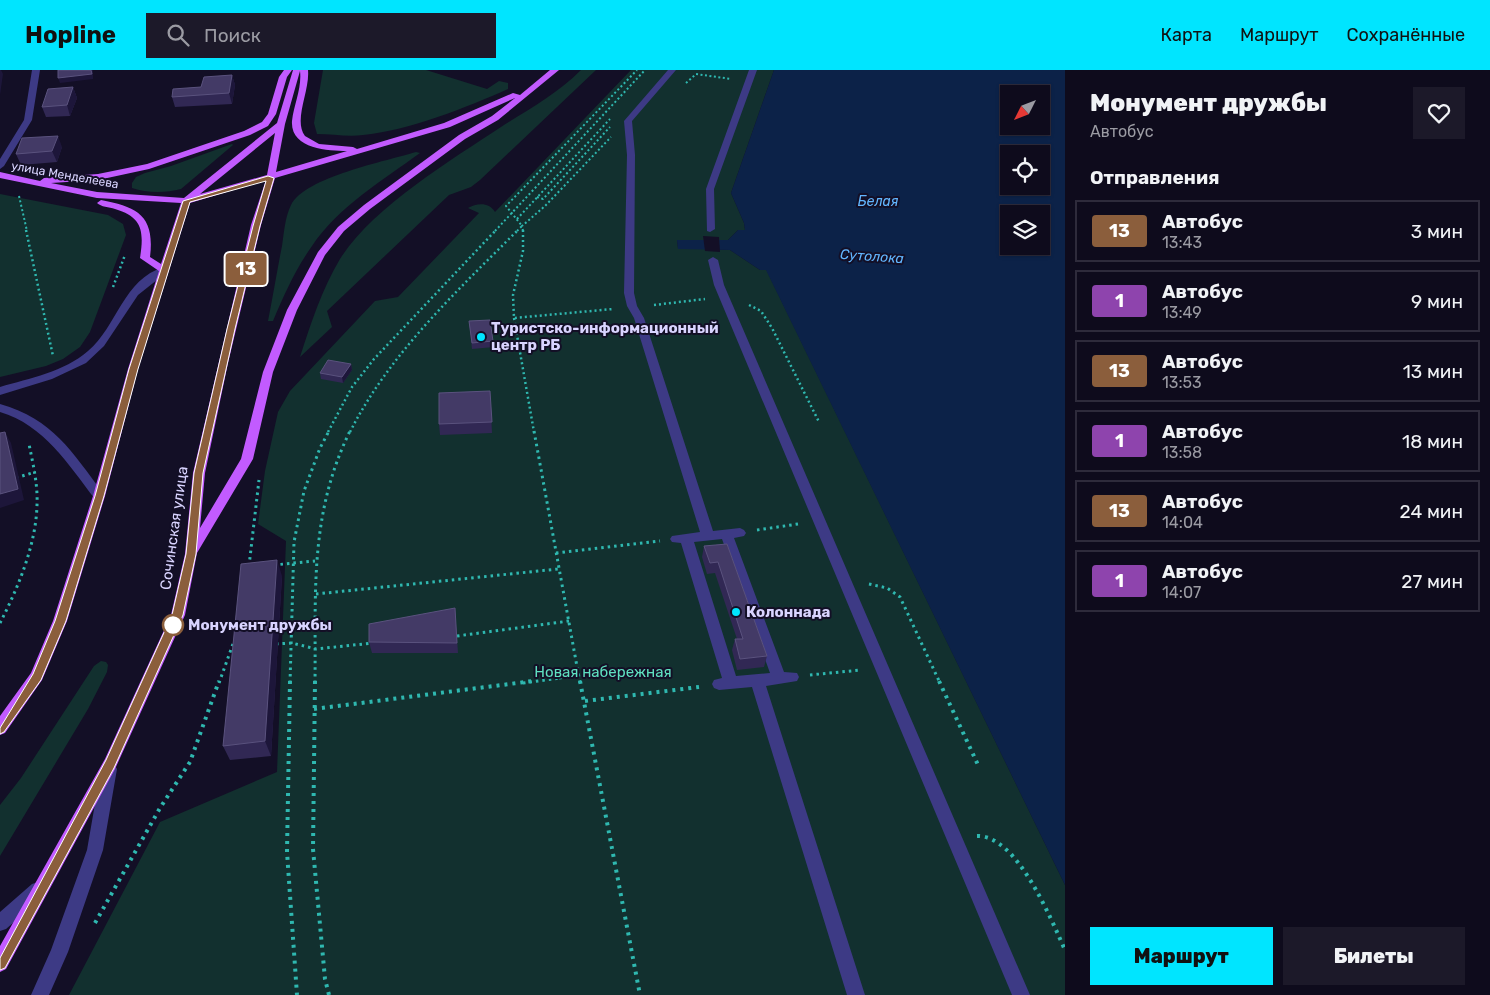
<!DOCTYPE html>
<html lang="ru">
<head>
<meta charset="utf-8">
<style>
	body { margin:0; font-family:Rubik,sans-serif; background:#1c1929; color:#f1f3f6; height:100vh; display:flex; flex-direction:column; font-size:19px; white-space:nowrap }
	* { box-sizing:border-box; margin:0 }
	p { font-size:16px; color:#9b9ba3 }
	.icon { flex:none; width:28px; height:28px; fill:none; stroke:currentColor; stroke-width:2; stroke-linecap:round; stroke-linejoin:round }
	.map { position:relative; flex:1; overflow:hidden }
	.sheet { display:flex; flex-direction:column; background:#0e0b1c; width:425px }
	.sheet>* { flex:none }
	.badge { padding:0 10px; border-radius:4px; font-size:18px; line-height:32px }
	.needle { width:32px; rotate:228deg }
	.controls { position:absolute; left:1000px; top:15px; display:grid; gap:10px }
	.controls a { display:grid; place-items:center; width:50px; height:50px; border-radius:0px; background:#0e0b1c; box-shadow:0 1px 4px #0004,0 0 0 1px #2e2b3b; font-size:25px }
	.map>.badge { position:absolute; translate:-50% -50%; box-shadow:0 0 0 2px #fff }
	h2 { padding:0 25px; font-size:19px; line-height:45px }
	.round { display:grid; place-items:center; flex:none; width:52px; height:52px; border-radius:0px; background:#1c1929 }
	.overview { display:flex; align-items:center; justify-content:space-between; height:85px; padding:0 25px }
	h1 { font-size:24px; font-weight:800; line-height:38px }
	.cta { display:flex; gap:10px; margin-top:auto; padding:10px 25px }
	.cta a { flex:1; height:58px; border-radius:0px; background:#00e5ff; color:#111; font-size:20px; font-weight:800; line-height:58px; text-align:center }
	.cta a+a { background:#1c1929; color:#f1f3f6 }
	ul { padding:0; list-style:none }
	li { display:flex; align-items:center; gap:15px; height:62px; margin:0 10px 8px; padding:0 15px; border:2px solid #2e2b3b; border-radius:0px }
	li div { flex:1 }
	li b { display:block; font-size:19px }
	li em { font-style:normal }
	li .badge { min-width:55px; font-weight:700; text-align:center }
	header { display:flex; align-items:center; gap:30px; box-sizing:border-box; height:70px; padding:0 25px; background:#00e5ff; color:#111 }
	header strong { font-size:24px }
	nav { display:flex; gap:28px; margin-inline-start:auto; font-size:18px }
	.search { width:350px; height:45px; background:#1c1929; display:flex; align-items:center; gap:12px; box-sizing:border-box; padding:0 18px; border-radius:0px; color:#9b9ba3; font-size:19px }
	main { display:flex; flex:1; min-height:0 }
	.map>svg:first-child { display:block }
	.green { fill:#12302f }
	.water { fill:#0c2248; fill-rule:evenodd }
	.pier { fill:#130f26 }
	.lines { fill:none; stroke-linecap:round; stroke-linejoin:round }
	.path-far3 { stroke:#2fb8b0; stroke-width:2; stroke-dasharray:2 2.5; stroke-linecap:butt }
	.path-far2 { stroke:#2fb8b0; stroke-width:2.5; stroke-dasharray:2 3; stroke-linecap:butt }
	.path-far1 { stroke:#2fb8b0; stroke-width:3; stroke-dasharray:2.5 4; stroke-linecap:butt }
	.path { stroke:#2fb8b0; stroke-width:4; stroke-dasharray:3 5; stroke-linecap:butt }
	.minor { fill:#3d3a85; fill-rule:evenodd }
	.major { fill:#c25bff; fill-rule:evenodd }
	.wall { fill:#312854 }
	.shaded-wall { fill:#1d163a }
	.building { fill:#433a66; stroke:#5a527e }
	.line { fill:#8b5e3c; stroke:#fff }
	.poi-dot { fill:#00e5ff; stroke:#130f26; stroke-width:2 }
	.stop-dot { fill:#fff; stroke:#8b5e3c; stroke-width:2.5 }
	.labels { text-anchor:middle; stroke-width:4; stroke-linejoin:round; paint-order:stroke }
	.far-street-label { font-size:12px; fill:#d9d4ff; stroke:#130f26 }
	.far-water-label { font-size:14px; font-style:italic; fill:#62b6ff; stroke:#130f26 }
	.poi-label { font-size:15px; font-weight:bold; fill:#d9d4ff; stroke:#130f26; text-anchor:start }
	.street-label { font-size:15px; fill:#d9d4ff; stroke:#130f26 }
	.stop-label { font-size:15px; font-weight:bold; fill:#d9d4ff; stroke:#130f26; text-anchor:start }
	.park-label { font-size:15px; fill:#5fe0c0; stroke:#130f26 }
</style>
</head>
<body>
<header>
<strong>Hopline</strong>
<div class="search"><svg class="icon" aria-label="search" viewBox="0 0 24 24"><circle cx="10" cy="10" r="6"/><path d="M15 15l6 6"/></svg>Поиск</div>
<nav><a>Карта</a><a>Маршрут</a><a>Сохранённые</a></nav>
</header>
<main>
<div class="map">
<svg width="1065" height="925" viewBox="0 0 1065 925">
	<rect width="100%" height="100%" fill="#130f26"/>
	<path class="green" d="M323,0H426L487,19L499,11L508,13V19C468,37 407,61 363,65C348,67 332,64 317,64L314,53Z
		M581,0H596L480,110L471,117L449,125L327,241L332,257L300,287C311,253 322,219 340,189C372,138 451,90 501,57C529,39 557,24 581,0Z
		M631,0H774L731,123L744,153L745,160H738L728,170H677L678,178L730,180L760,200L766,199L1065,815V925H69L160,752L277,702L286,471L258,454L265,401L278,342L290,321L375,231L398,227L479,143L468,138C477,133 489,132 495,142Z
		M232,74L233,75L181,119C165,123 147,123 132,118V113L136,107L145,103L171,96Z
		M416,82L420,83C383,110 338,137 312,176C295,200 284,225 273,251H268C273,226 277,201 282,176C284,163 285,147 291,135C305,107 387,91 416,82Z
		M0,124L108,145L123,154L126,165L90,262L80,277L63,289L46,296L0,307Z
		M101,591L106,592L108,595L107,602L88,639L0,786V735L21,708L94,596Z"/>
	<path class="water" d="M774,0H1065V815L766,200H760L730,180L678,179L677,170H728L738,160H745L744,153L731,123ZM1009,24H1041V56H1009ZM1009,84H1041V116H1009ZM1009,144H1041V176H1009Z"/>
	<path class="pier" d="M703,166L719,167L720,182L705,181Z"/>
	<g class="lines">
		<path class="path-far3" d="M686,13L696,4L731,9
			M19,126L27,161
			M537,127L543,129L610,57
			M517,149L610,49
			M495,161L645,0
			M517,161L522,156L506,136L637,0
			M523,161L522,156L545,136L611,67"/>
		<path class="path-far2" d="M26,160L53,286
			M523,160V181L513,225L514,248L613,239
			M113,217L125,185
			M654,235L705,229
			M749,235L761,241L772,258L819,352
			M514,248L534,362
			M328,362L352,317L374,289L496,160
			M350,362C389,284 457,221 518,160"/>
		<path class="path-far1" d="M534,361L580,613
			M16,408L35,402
			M757,460L798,454
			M556,483L660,471
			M274,495L315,491
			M249,496L259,410
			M869,514L887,518L900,527L940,613
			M316,524L558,499
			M0,553C18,518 36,475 37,435C38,415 33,394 29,374
			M457,566L569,551
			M276,574L292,573L316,579L373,573
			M810,605L861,600
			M559,608L580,605
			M219,613L234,571
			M290,613L294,472L304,421L320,378L329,361
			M315,613C316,522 309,445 350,361
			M523,613L560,608"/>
		<path class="path" d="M290,611L287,782L297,925
			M315,611L313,779L325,909L329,925
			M580,611L640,925
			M939,611L979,697
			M585,631L699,617
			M314,639L533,611
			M977,766C1017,765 1051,849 1065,880
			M95,853L160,738L190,692L219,611"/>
		<path class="minor" d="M32,0H40L32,50L4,96L0,99V89L24,50Z
			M668,0H676L632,51L635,85L634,223L637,236L644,248L713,461L740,458L744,460L746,463L744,466L734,468L784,602L797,603L799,607L797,611L766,616L865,925H847L752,617L719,620L714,618L712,614L714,610L722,608L681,473L672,472L670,469L672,466L700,462L634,248L627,236L624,223L627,85L624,51ZM722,469L770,603L736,606L694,472Z
			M749,0H757L714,119L715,159L710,162L707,161L706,119Z
			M713,187L718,190L724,215L1030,925H1012L714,215L708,190Z
			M164,197L169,200L167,202L138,225L104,276L86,293L52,309L0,325V317C30,308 64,302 88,281C117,257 123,209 164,197Z
			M0,334C53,349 72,382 103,423L105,426L103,429H95C68,394 44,355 0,342Z
			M109,692L114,694L117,699L103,780L68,882L49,925H31L51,880L87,780L101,699L104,694Z
			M38,812L44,814L46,820L44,826L6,859L0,861V842L32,814Z"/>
		<path class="major" d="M284,0H292L287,7L276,44L268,56L250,65L149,99L98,110L51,113L97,122L184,128L277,53L293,0H308C310,21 293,50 305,66L319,74L353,77L357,79L444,53L513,23L520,25L550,0H559L498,50L465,69L370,139L344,161L325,185L297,240L273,302L253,389L197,483L185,545L115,699L6,899L0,902V876L105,689L171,545L185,484L193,403L251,155L266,110L190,133L138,299L105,426L67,551L42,610L5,663L0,665V646L31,603L53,551L93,426L128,299L159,201L140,188C144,162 143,147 115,139C109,137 101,137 97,133L101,130C138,137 155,146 150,187L161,194L181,133L97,128L0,108V102L40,111L44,108L98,104L147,94L244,61L262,52L268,44L279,7ZM300,1C302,18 294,34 292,51C290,79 328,81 347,81L276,102L285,54ZM515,28L492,46L459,65L364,135L338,157L318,182L287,240L263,302L241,389L200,458L205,403L228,293L261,155L275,108L450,57ZM275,63L267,105L200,124Z"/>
	</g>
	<path class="wall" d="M232,5L235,15L232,34L175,37L172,27L201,17Z
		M73,17L77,28L70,46L46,47L42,37Z
		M62,77L57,92L21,95L16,84Z
		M469,251L493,271L494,277L472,279Z
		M351,294L352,300L343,313L321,309L320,303Z
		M490,321L492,363L440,365L439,354Z
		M727,474L767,586L764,597L737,600L732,580L735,569H737L715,503L707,504L702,487L704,476Z
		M282,506L271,686L230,690L223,676Z
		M455,538L458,583H372L369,572Z"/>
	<path class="shaded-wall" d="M0,0H1L3,4L0,25Z
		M91,0H93V9L60,13L58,8Z
		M232,5L235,15L232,34L229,23Z
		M73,17L77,28L70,46L67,35Z
		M58,66L62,77L57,92L52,81Z
		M351,294L352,300L343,313L342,307Z
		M5,362L11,373L24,430L0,438V424Z
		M277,490L282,506L271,686L265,671Z"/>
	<path class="building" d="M58,0H91L92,4L58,8Z
		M232,5L229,23L172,27L173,19L201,17L204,7Z
		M73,17L67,35L42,37L48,19Z
		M58,66L52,81L16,84L22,68Z
		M490,250L493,271L472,273L469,251Z
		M328,290L351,294L342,307L320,303Z
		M490,321L492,352L439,354V323Z
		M5,362L18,419L0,424V363Z
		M727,474L767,586L740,589L735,569H743L718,492L710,493L704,476Z
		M277,490L265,671L223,676L241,494Z
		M455,538L457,573L369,572V554Z"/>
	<path class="line" d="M268,106L274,108L260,156L235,259L203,403L196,484L183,545L114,698L5,898L0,900V888L106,690L172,545L186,484L194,403L227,259L253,156L266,111L190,132L138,299L104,426L66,551L41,610L4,662L0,664V658L33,604L55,551L95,426L129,299L183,131Z"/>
	<g class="poi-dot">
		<circle cx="481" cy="267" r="5"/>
		<circle cx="736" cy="542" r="5"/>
	</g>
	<circle class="stop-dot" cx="173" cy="555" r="10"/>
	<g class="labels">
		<g class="far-street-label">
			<text transform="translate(65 105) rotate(10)" y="4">улица Менделеева</text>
		</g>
		<g class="far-water-label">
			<text x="878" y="136">Белая</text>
			<text transform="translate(872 186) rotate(4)" y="5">Сутолока</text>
		</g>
		<g class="poi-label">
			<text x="491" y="263">Туристско-информационный<tspan x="491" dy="17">центр РБ</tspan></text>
			<text x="746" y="547">Колоннада</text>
		</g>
		<g class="street-label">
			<text transform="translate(174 458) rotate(-82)" y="5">Сочинская улица</text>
		</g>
		<g class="stop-label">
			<text x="188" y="560">Монумент дружбы</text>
		</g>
		<g class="park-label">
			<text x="603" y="607">Новая набережная</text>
		</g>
	</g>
</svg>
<div class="controls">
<a><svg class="needle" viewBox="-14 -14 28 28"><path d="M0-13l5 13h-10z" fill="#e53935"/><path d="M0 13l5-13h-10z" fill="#9b9ba3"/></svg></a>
<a><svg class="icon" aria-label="locate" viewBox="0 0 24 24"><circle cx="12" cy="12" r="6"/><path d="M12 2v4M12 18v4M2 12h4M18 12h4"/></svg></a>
<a><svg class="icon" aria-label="layers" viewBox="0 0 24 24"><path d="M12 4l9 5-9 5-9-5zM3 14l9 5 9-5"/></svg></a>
</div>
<b class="badge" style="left:246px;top:199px;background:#8b5e3c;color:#fff">13</b>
</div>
<section class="sheet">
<div class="overview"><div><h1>Монумент дружбы</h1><p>Автобус</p></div><a class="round"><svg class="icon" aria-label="heart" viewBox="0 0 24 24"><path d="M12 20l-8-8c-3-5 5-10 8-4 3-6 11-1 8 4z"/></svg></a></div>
<h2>Отправления</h2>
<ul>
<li><span class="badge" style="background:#8b5e3c;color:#fff">13</span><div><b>Автобус</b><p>13:43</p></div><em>3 мин</em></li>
<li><span class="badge" style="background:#8e44ad;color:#fff">1</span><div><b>Автобус</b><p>13:49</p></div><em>9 мин</em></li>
<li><span class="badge" style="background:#8b5e3c;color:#fff">13</span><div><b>Автобус</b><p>13:53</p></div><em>13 мин</em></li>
<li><span class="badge" style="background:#8e44ad;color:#fff">1</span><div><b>Автобус</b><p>13:58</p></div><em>18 мин</em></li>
<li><span class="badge" style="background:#8b5e3c;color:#fff">13</span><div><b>Автобус</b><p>14:04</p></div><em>24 мин</em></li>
<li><span class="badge" style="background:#8e44ad;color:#fff">1</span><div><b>Автобус</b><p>14:07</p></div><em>27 мин</em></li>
</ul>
<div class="cta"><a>Маршрут</a><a>Билеты</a></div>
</section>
</main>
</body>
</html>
